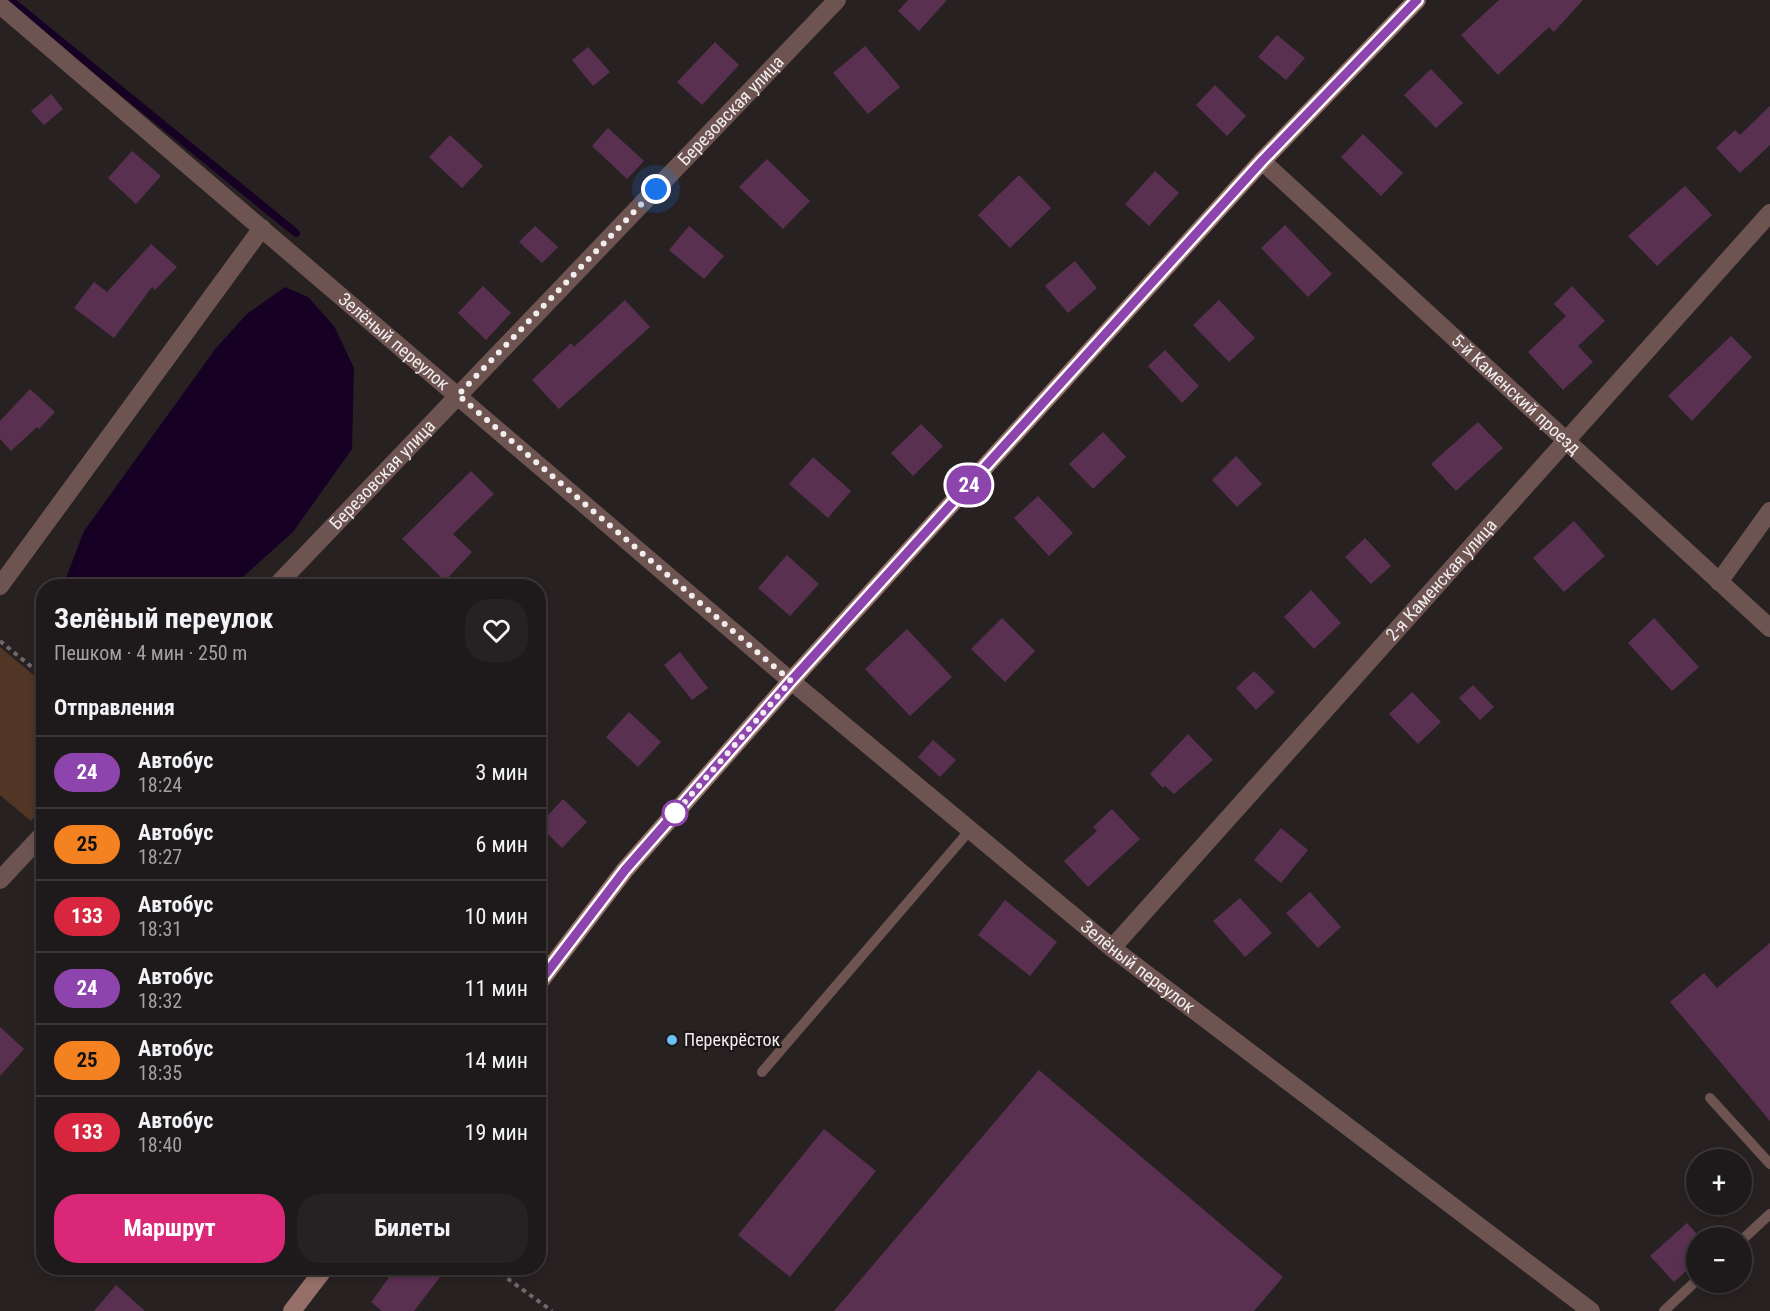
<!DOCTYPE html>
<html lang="ru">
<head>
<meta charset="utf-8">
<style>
	body { margin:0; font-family:"Roboto Condensed",sans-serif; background:#262223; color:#f1f3f6; height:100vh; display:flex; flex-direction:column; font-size:22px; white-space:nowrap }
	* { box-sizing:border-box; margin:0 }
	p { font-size:20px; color:#a1a0a2 }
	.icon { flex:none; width:33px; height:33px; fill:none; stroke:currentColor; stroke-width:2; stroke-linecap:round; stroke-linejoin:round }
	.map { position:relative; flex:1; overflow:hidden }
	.panel { position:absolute; left:36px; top:579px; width:510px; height:696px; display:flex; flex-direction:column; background:#1e191a; border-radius:24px; box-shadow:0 3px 9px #0003,0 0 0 2px #3c3839 }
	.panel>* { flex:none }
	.badge { padding:0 12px; border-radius:20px; font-size:21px; line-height:39px }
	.controls { position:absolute; left:1686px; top:1149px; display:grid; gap:12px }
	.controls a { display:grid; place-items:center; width:66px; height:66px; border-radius:50%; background:#1e191a; box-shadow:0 3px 9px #0003,0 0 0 2px #3c3839; font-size:30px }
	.you { position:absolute; width:30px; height:30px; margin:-15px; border:4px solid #fff; border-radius:50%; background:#1a73e8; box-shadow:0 0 0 9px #1a73e833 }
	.map>.badge { position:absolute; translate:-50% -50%; box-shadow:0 0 0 3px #fff }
	h2 { padding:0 18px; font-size:22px; line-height:54px }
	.round { display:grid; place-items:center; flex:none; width:63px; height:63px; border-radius:24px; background:#262223 }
	.summary { display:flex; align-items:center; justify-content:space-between; height:102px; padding:0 18px }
	h1 { font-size:28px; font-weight:700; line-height:45px }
	.cta { display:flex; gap:12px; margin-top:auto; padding:12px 18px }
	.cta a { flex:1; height:69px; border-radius:24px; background:#db2777; color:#fff; font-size:24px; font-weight:700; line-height:69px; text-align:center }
	.cta a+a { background:#262223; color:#f1f3f6 }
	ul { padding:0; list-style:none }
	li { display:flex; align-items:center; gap:18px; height:72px; padding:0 18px; border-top:2px solid #3c3839 }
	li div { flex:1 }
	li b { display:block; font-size:22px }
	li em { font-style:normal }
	li .badge { min-width:66px; font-weight:700; text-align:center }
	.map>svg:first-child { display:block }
	.green { fill:#513625 }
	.water { fill:#160023 }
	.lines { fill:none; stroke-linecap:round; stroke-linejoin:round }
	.stream { stroke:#160023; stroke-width:8 }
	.building { fill:#5a3050 }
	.path { stroke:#6f686a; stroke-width:4; stroke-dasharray:4.5 4.5; stroke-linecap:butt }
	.lane { stroke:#6d5450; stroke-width:10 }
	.street { stroke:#6d5450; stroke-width:18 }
	.secondary { stroke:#976f69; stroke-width:18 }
	.line-casing { stroke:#fff; stroke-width:14 }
	.line { stroke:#8e44ad; stroke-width:9 }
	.walk { stroke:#f1ecee; stroke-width:6; stroke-dasharray:0 10.8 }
	.stop-dot { fill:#fff; stroke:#8e44ad; stroke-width:3 }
	.poi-dot { fill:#6bc3f2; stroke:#1e1719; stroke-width:2 }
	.labels { text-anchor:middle; stroke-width:4.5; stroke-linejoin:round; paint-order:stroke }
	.street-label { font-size:18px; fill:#f1ecee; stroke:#1e1719 }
	.poi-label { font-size:18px; fill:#f1ecee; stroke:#1e1719; text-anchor:start }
</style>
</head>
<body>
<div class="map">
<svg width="1770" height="1311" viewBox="0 0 1770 1311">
	<rect width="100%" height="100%" fill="#282122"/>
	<path class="green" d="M0,647L43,683V806L31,821L0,795Z"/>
	<path class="water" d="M285,287L308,297L334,326L354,368L352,449L293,532L233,586H63L84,531L216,348L247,314Z"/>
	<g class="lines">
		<path class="stream" d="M10,0L296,233"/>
	</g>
	<path class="building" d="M908,0H947L919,31L898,11Z
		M1499,0H1583L1554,32L1549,27L1498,75L1461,35Z
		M1277,35L1305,58L1286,80L1258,57Z
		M715,42L739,65L702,105L677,82Z
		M865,46L900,87L868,114L833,73Z
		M588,47L610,72L593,86L572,60Z
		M1431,69L1463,103L1436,128L1404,95Z
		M1215,85L1246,116L1227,136L1196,105Z
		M51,94L63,109L44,125L31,111Z
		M1770,106V145L1740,173L1716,148L1735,130L1740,135Z
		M608,128L644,161L627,179L592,146Z
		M1363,134L1403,173L1381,196L1341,157Z
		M450,135L483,166L462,188L429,157Z
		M132,151L161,176L136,204L108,178Z
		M767,159L810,201L783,229L739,187Z
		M1155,171L1179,193L1149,226L1125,204Z
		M1019,175L1051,208L1010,248L978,215Z
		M1685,186L1712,215L1657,266L1628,236Z
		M1285,225L1332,274L1308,297L1261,248Z
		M535,226L558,247L542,263L519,242Z
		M689,226L724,256L704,279L669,250Z
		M151,244L177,267L155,290L152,287L114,338L74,308L94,282L107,292Z
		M1075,261L1097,288L1068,313L1045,286Z
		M483,286L511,313L486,340L458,313Z
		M1572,286L1605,321L1578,346L1593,362L1563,390L1528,352L1566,316L1554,304Z
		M625,300L650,327L559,409L532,380L571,343L574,347Z
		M1219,300L1255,338L1229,362L1193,325Z
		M1731,336L1752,357L1692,421L1668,396Z
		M1165,350L1199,386L1182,403L1148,366Z
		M30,389L55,412L39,429L37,427L11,451L0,439V421Z
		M1478,422L1503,448L1456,491L1431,464Z
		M921,424L943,446L913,476L891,453Z
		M1103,432L1126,457L1093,489L1069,464Z
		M1236,456L1262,484L1237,507L1212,480Z
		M813,457L851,491L828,518L789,484Z
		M471,471L494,494L453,534L472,552L445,581L402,539Z
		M1038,496L1073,533L1049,556L1014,518Z
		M1574,521L1605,556L1564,592L1533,558Z
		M1365,538L1391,566L1371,584L1345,557Z
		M787,555L819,584L790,616L758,588Z
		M1311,590L1341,623L1314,649L1284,617Z
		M1002,618L1035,651L1005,682L971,649Z
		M1654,618L1699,667L1672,691L1628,643Z
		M907,629L952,677L910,716L865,669Z
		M680,652L708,688L692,700L664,665Z
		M1254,671L1275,692L1256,710L1236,688Z
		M1473,685L1494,707L1480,720L1459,698Z
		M1412,692L1441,722L1418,744L1389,714Z
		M629,712L661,742L638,767L606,737Z
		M1188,734L1213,760L1174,794L1165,786L1163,788L1150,774Z
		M933,740L956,760L940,777L918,757Z
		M563,799L587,822L562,848L539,825Z
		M1112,809L1140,839L1088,887L1064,861L1097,831L1093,827Z
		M1281,828L1308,850L1281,883L1254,860Z
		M1310,892L1341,927L1318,948L1286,913Z
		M1240,898L1272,933L1245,957L1213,921Z
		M1005,900L1057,942L1030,976L978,935Z
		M1770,943V1121L1670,1002L1704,973L1717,988Z
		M0,1027L24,1049L0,1076Z
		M1039,1070L1283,1277L1254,1311H834Z
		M824,1129L876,1171L790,1277L738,1235Z
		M1687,1223L1696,1233V1262L1674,1282L1650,1256Z
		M396,1268H447L414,1311H382L371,1302Z
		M116,1285L145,1311H94Z"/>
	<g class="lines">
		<path class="path" d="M0,641L44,677
			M493,1268L552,1311"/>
		<path class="lane" d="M762,1072L970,830
			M1710,1098L1770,1164
			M1742,1240L1770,1214
			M1664,1311L1696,1281"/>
		<g class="street">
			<path id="s1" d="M0,5L791,681L1112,948L1591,1311"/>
			<path id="s2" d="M1262,161L1770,628"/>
			<path d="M1719,582L1770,511"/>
			<path d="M0,586L262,228"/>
			<path id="s3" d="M276,586L837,0"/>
			<path d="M0,880L44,833"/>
			<path id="s4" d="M1112,948L1770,213"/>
		</g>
		<path class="secondary" d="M538,984L625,870L791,681L1262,161L1417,0
			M292,1311L325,1268"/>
	</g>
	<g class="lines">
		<g class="line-casing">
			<path id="line" d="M538,984L625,870L791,681L1262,161L1417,0"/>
		</g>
		<use href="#line" class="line"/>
		<path class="walk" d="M656,189L458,395L791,681L669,820L675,813"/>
	</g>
	<circle class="stop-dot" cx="675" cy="813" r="12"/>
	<circle class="poi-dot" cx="672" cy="1040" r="6"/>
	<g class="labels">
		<g class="street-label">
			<text dy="6" stroke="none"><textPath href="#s3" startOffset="658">Березовская улица</textPath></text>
			<text dy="6" stroke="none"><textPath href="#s1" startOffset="518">Зелёный переулок</textPath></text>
			<text dy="6" stroke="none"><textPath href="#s2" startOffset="345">5-й Каменский проезд</textPath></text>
			<text dy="6" stroke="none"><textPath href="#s3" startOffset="154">Березовская улица</textPath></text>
			<text dy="6" stroke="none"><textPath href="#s4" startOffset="494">2-я Каменская улица</textPath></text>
			<text dy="6" stroke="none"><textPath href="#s1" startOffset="1490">Зелёный переулок</textPath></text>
		</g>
		<g class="poi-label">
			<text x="684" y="1046">Перекрёсток</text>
		</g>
	</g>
</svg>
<div class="controls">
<a>+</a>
<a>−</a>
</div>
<div class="you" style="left:656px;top:189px"></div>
<b class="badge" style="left:969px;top:485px;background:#8e44ad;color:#fff">24</b>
<section class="panel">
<div class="summary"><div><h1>Зелёный переулок</h1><p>Пешком · 4 мин · 250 m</p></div><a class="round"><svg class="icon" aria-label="heart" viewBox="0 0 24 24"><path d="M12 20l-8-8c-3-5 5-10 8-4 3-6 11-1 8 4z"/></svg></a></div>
<h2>Отправления</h2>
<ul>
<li><span class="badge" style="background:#8e44ad;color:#fff">24</span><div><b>Автобус</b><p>18:24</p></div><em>3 мин</em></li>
<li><span class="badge" style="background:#f58220;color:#111">25</span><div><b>Автобус</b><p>18:27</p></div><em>6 мин</em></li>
<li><span class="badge" style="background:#d7263d;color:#fff">133</span><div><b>Автобус</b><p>18:31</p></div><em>10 мин</em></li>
<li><span class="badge" style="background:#8e44ad;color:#fff">24</span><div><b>Автобус</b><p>18:32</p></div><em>11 мин</em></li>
<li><span class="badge" style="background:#f58220;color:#111">25</span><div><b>Автобус</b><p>18:35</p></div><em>14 мин</em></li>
<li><span class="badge" style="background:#d7263d;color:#fff">133</span><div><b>Автобус</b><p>18:40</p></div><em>19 мин</em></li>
</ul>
<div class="cta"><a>Маршрут</a><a>Билеты</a></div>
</section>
</div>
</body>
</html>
